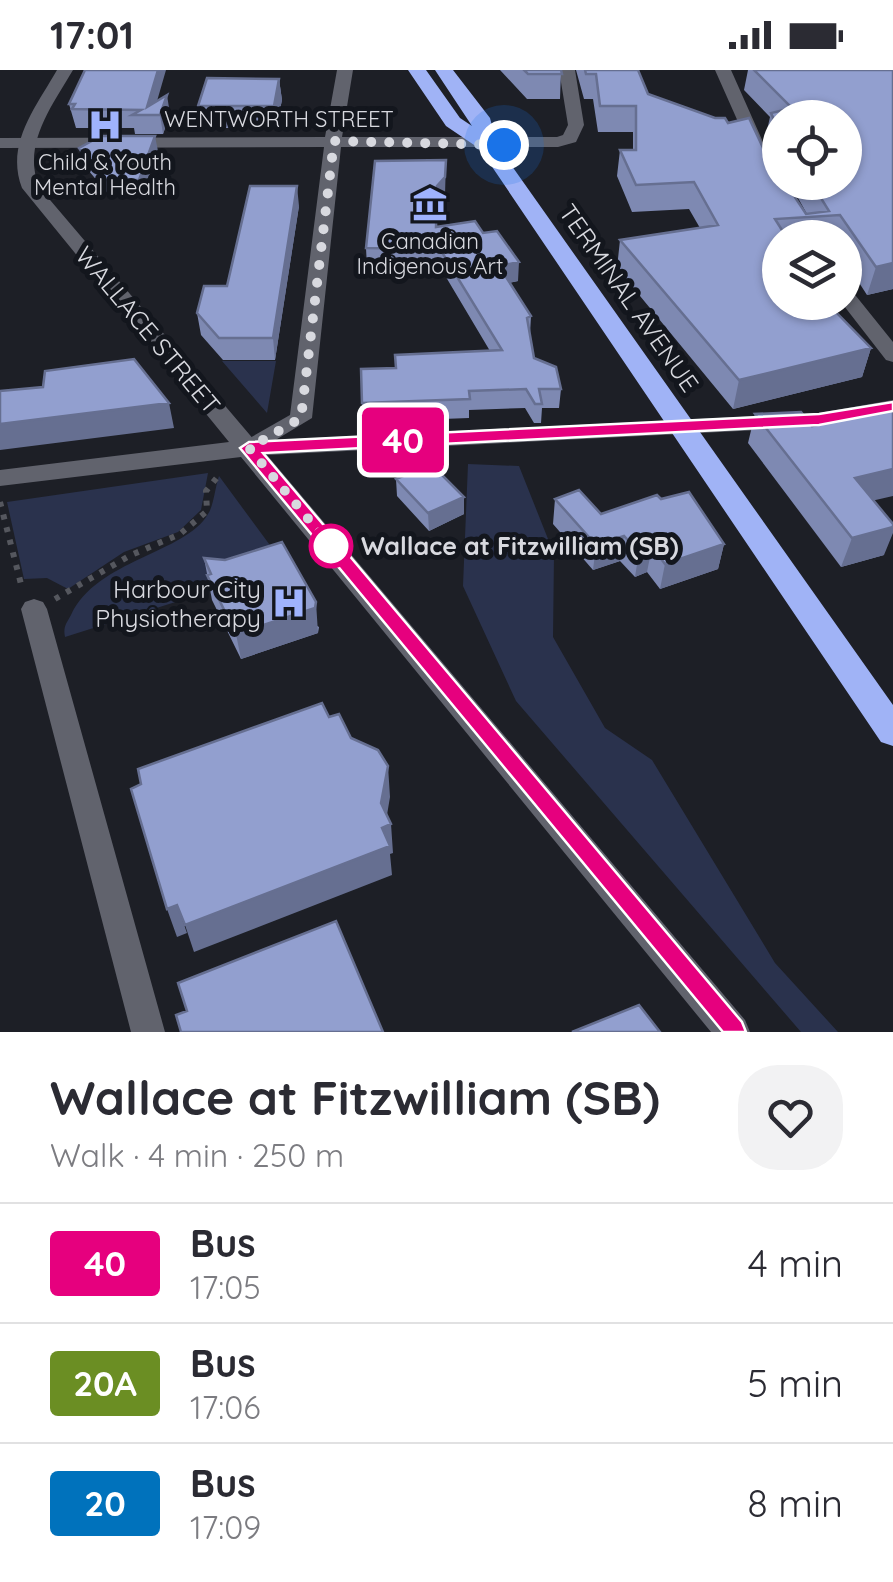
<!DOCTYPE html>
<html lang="en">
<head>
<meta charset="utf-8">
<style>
	body { margin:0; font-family:Quicksand,sans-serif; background:#f2f2f3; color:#2b2b33; height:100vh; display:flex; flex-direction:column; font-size:38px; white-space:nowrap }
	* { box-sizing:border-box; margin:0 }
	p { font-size:32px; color:#7c7c81 }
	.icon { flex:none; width:55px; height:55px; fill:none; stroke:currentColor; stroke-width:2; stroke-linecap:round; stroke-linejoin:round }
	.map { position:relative; height:962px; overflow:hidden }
	.side { display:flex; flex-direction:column; background:#fff; flex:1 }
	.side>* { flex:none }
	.badge { padding:0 20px; border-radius:8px; font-size:35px; line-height:65px }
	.fabs { position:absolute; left:762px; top:30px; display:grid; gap:20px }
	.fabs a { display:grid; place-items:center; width:100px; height:100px; border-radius:50%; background:#fff; box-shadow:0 2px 8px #0004; font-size:50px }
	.you { position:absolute; width:50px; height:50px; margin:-25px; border:8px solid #fff; border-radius:50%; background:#1a73e8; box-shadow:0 0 0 15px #1a73e833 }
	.map>.badge { position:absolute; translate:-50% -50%; box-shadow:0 0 0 5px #fff }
	.round { display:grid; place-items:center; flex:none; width:105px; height:105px; border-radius:40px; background:#f2f2f3 }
	.headline { display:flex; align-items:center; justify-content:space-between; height:170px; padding:0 50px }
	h1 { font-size:48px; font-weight:700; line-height:75px }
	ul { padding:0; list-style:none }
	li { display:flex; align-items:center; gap:30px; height:120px; padding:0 50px; border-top:2px solid #e1e1e2 }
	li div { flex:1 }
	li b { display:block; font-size:38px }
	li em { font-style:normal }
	li .badge { min-width:110px; font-weight:700; text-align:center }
	.status { display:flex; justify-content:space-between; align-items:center; height:70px; padding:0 50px; background:#fff; direction:ltr }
	.status svg { height:28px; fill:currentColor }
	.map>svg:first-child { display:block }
	.green { fill:#2a324d }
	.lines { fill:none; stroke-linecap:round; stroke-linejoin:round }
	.path { stroke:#55575e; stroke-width:6; stroke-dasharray:5 8; stroke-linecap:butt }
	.street { fill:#61636d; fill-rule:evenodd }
	.secondary { fill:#61636d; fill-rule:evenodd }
	.highway { fill:#a0b3f6; fill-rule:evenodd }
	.wall { fill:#7e89b2 }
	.shaded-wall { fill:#666f91 }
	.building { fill:#929fcf; stroke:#666f91; stroke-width:2.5 }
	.line { fill:#e6007e; stroke:#fff; stroke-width:2.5 }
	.walk { stroke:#d8d9df; stroke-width:10; stroke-dasharray:0 18 }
	.stop-dot { fill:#fff; stroke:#e6007e; stroke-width:5 }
	.labels { text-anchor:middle; stroke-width:10; stroke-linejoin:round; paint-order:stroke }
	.far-street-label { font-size:22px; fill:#d8d9df; stroke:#13161d }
	.far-poi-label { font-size:22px; fill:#d8d9df; stroke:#13161d }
	.street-label { font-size:25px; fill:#d8d9df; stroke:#13161d }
	.stop-label { font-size:25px; font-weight:bold; fill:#d8d9df; stroke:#13161d; text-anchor:start }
	.poi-label { font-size:25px; fill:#d8d9df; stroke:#13161d; text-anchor:end }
</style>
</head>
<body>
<div class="status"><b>17:01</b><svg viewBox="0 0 49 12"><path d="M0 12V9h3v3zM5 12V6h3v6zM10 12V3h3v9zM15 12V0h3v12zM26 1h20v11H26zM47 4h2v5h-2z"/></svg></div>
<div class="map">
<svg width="893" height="962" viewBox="0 0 893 962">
	<rect width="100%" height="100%" fill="#1d1f26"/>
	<path class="green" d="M222,291H276L267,343Z
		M468,394L519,396L554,484L553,567L605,658L652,690L775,893L838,962H801L516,631L463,516Z
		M208,403L201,440L178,462L124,482L68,519L47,508L24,509L7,432Z
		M219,406L286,497L65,567C63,557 66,554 71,545C96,490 186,483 208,444C214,435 215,417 219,406Z"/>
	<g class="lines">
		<path class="path" d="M0,432L22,518
			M55,529L129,486L180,464L207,441L206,421L219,405"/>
		<path class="street" d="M337,0H353L342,67H557L563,65L568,55L559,0H575L584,55L576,72L558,77H341L312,348L249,386L241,383L238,378L241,373L290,345L324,77L0,78V68L325,67Z
			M715,0H731L767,81L765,85L751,81Z
			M845,219L852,221L893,272V292L886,290L841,232H845Z
			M34,529L43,532L47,539L165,962H131L21,539L25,532Z"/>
		<path class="secondary" d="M57,0H73C52,36 22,74 39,117L255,371L819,343L893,330V344L819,357L267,385L745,950L750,962H711L241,387L0,416V400L229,372L22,118C5,74 36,37 57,0Z"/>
		<path class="highway" d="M408,0H426L460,48L472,56L435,0H453L490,48L497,75L893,635V676L881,672L480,79L446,56Z"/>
	</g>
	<path class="wall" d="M500,0H561L560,29H527Z
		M576,0H638L648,24L728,53L766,84L806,144H807L789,112H845L780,48V103L765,69L770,47L744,20L748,0H893V219L867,225L845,191V168H780V232L871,278L862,307L733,339L617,198L620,170L700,158L689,139L632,142L617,106L620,80H633V62H598L593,29H584Z
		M279,9L282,30L276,58H202L198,36Z
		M158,31L170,44L163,64H135L134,58H76L69,34Z
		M79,78L158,81L142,126H110L83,94Z
		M445,125L437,134V157L518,211L509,213L531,246L530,264L534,288L561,319L559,338H542L541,353H534L525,338L469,340V348L363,352L361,299L396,298L490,281L440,197H367L366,178Z
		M299,136L275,290H223L201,265L197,243L227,216Z
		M755,344L812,356L874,431L884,485L841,497L748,373Z
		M396,409L464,427V444L429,461L397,426Z
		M555,429L601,444L661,429L724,474L718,499L660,519L647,502L635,507L620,491L593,500L553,454Z
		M204,488L319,557L318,563L241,589L212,530Z"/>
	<path class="shaded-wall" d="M158,0H166L153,45L147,37Z
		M279,9L282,30L276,58L274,36Z
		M167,25L170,44L163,64L160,45Z
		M155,66L158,81L142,126L139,110Z
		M446,90L445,125L437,134V116Z
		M297,116L299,136L275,290L273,268Z
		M519,192L518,211L498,215L499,196Z
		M893,193V219L867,225L876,197Z
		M871,278L862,307L733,339L739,310Z
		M169,333L174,358L0,380V354Z
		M893,399V426L845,437L855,408Z
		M464,427V444L429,461L428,443Z
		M893,457V463L884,485L841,497L852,468Z
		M624,466L620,491L593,500L596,475Z
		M724,474L718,499L660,519L665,494Z
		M652,477L647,502L635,507L639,482Z
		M316,532L318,563L241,589L236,564Z
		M388,696L390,727L385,757L391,754L393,783L390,784L392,805L194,882L185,855Z
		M177,835L187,863L177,867L167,839Z"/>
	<path class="building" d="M85,0H158L147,37L167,25L160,45H132L141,40L72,39L75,34H69Z
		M524,0H561L562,4H528Z
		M585,0H638L648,24L715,48H725L728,53L749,48L766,84L780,105V112H785L806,144L829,141L811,112H845V48H780V63L771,43L792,38L754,0H893V193L876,197L840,145L775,149L787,168H780V176L772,177L780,185V232H826L871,278L739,310L620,170L718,155L694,112L636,115L620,80H636V36H600L596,4H586Z
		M207,8L279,9L274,36H198Z
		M101,66H155L139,110H106L79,78Z
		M446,90L445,107L437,116L436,157L475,151L483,163L497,161L519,192L499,196L531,246L527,248L534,288L556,297L561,319H539L542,334H535L526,319L469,321L470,329L362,333L361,299L396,298L395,285L502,280L440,179L366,178L375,91Z
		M250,116H297L273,268H219L197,243L204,216H227Z
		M134,289L169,333L0,354V321L43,317L45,301Z
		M893,338V399L855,408L893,454V457L852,468L755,344L801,342L812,356Z
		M431,394L464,427L428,443L396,409Z
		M579,420L601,444L657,425L661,429L689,422L724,474L665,494L652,477L639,482L624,466L596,475L555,429Z
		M282,472L316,532L315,538L236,564L207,505L211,504L204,488L225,490Z
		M322,633L329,647L339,644L351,668L378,680L388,696L381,733L391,754L382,758L390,776L185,855L177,835L167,839L131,719L141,714L138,699Z
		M336,851L383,962H181L176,945L187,941L178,913Z
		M639,935L660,962H572Z"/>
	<path class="line" d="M893,332V341L819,355L263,383L742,952L746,962H723L240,378L249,372L819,344Z"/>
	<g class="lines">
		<path class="walk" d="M331,476L249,378L301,348L334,71L504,75"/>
	</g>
	<defs>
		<g id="hospital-bare" transform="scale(2.7)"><path d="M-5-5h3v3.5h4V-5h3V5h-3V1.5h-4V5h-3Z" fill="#9fb3fd" stroke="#13161d" stroke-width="2.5" paint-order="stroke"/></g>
		<g id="museum-bare" transform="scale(2.7)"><path d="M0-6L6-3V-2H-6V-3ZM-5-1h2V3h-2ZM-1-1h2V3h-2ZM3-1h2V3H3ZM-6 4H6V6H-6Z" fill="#9fb3fd" stroke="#13161d" stroke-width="2.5" paint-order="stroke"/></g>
	</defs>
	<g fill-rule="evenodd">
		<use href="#hospital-bare" x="105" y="55"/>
		<use href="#museum-bare" x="430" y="134"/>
		<use href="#hospital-bare" x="289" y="533"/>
	</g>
	<circle class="stop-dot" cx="331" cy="476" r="20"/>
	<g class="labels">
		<g class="far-street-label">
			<text x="279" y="57">WENTWORTH STREET</text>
		</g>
		<g class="far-poi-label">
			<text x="105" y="100">Child &amp; Youth<tspan x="105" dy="25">Mental Health</tspan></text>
			<text x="430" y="179">Canadian<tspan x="430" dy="25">Indigenous Art</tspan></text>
		</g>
		<g class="street-label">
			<text transform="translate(629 228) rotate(55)" y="9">TERMINAL AVENUE</text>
			<text transform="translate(148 260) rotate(50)" y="9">WALLACE STREET</text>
		</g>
		<g class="stop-label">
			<text x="361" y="485">Wallace at Fitzwilliam (SB)</text>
		</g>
		<g class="poi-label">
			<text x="261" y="528">Harbour City<tspan x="261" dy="29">Physiotherapy</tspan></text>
		</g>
	</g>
</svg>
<div class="fabs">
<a><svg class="icon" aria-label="locate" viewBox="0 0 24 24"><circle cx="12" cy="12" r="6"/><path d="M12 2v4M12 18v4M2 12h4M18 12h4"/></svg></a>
<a><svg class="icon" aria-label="layers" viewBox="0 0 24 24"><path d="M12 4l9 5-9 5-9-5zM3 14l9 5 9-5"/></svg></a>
</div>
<div class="you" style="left:504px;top:75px"></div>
<b class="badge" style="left:403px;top:370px;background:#e6007e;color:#fff">40</b>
</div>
<section class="side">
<div class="headline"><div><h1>Wallace at Fitzwilliam (SB)</h1><p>Walk · 4 min · 250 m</p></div><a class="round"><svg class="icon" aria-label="heart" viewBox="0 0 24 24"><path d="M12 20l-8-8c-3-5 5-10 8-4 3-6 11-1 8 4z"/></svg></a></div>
<ul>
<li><span class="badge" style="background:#e6007e;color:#fff">40</span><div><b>Bus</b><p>17:05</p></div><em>4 min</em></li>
<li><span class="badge" style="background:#6b8e23;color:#fff">20A</span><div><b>Bus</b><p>17:06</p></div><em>5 min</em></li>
<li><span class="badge" style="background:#0072bc;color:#fff">20</span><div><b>Bus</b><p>17:09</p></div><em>8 min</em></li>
</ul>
</section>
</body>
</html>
